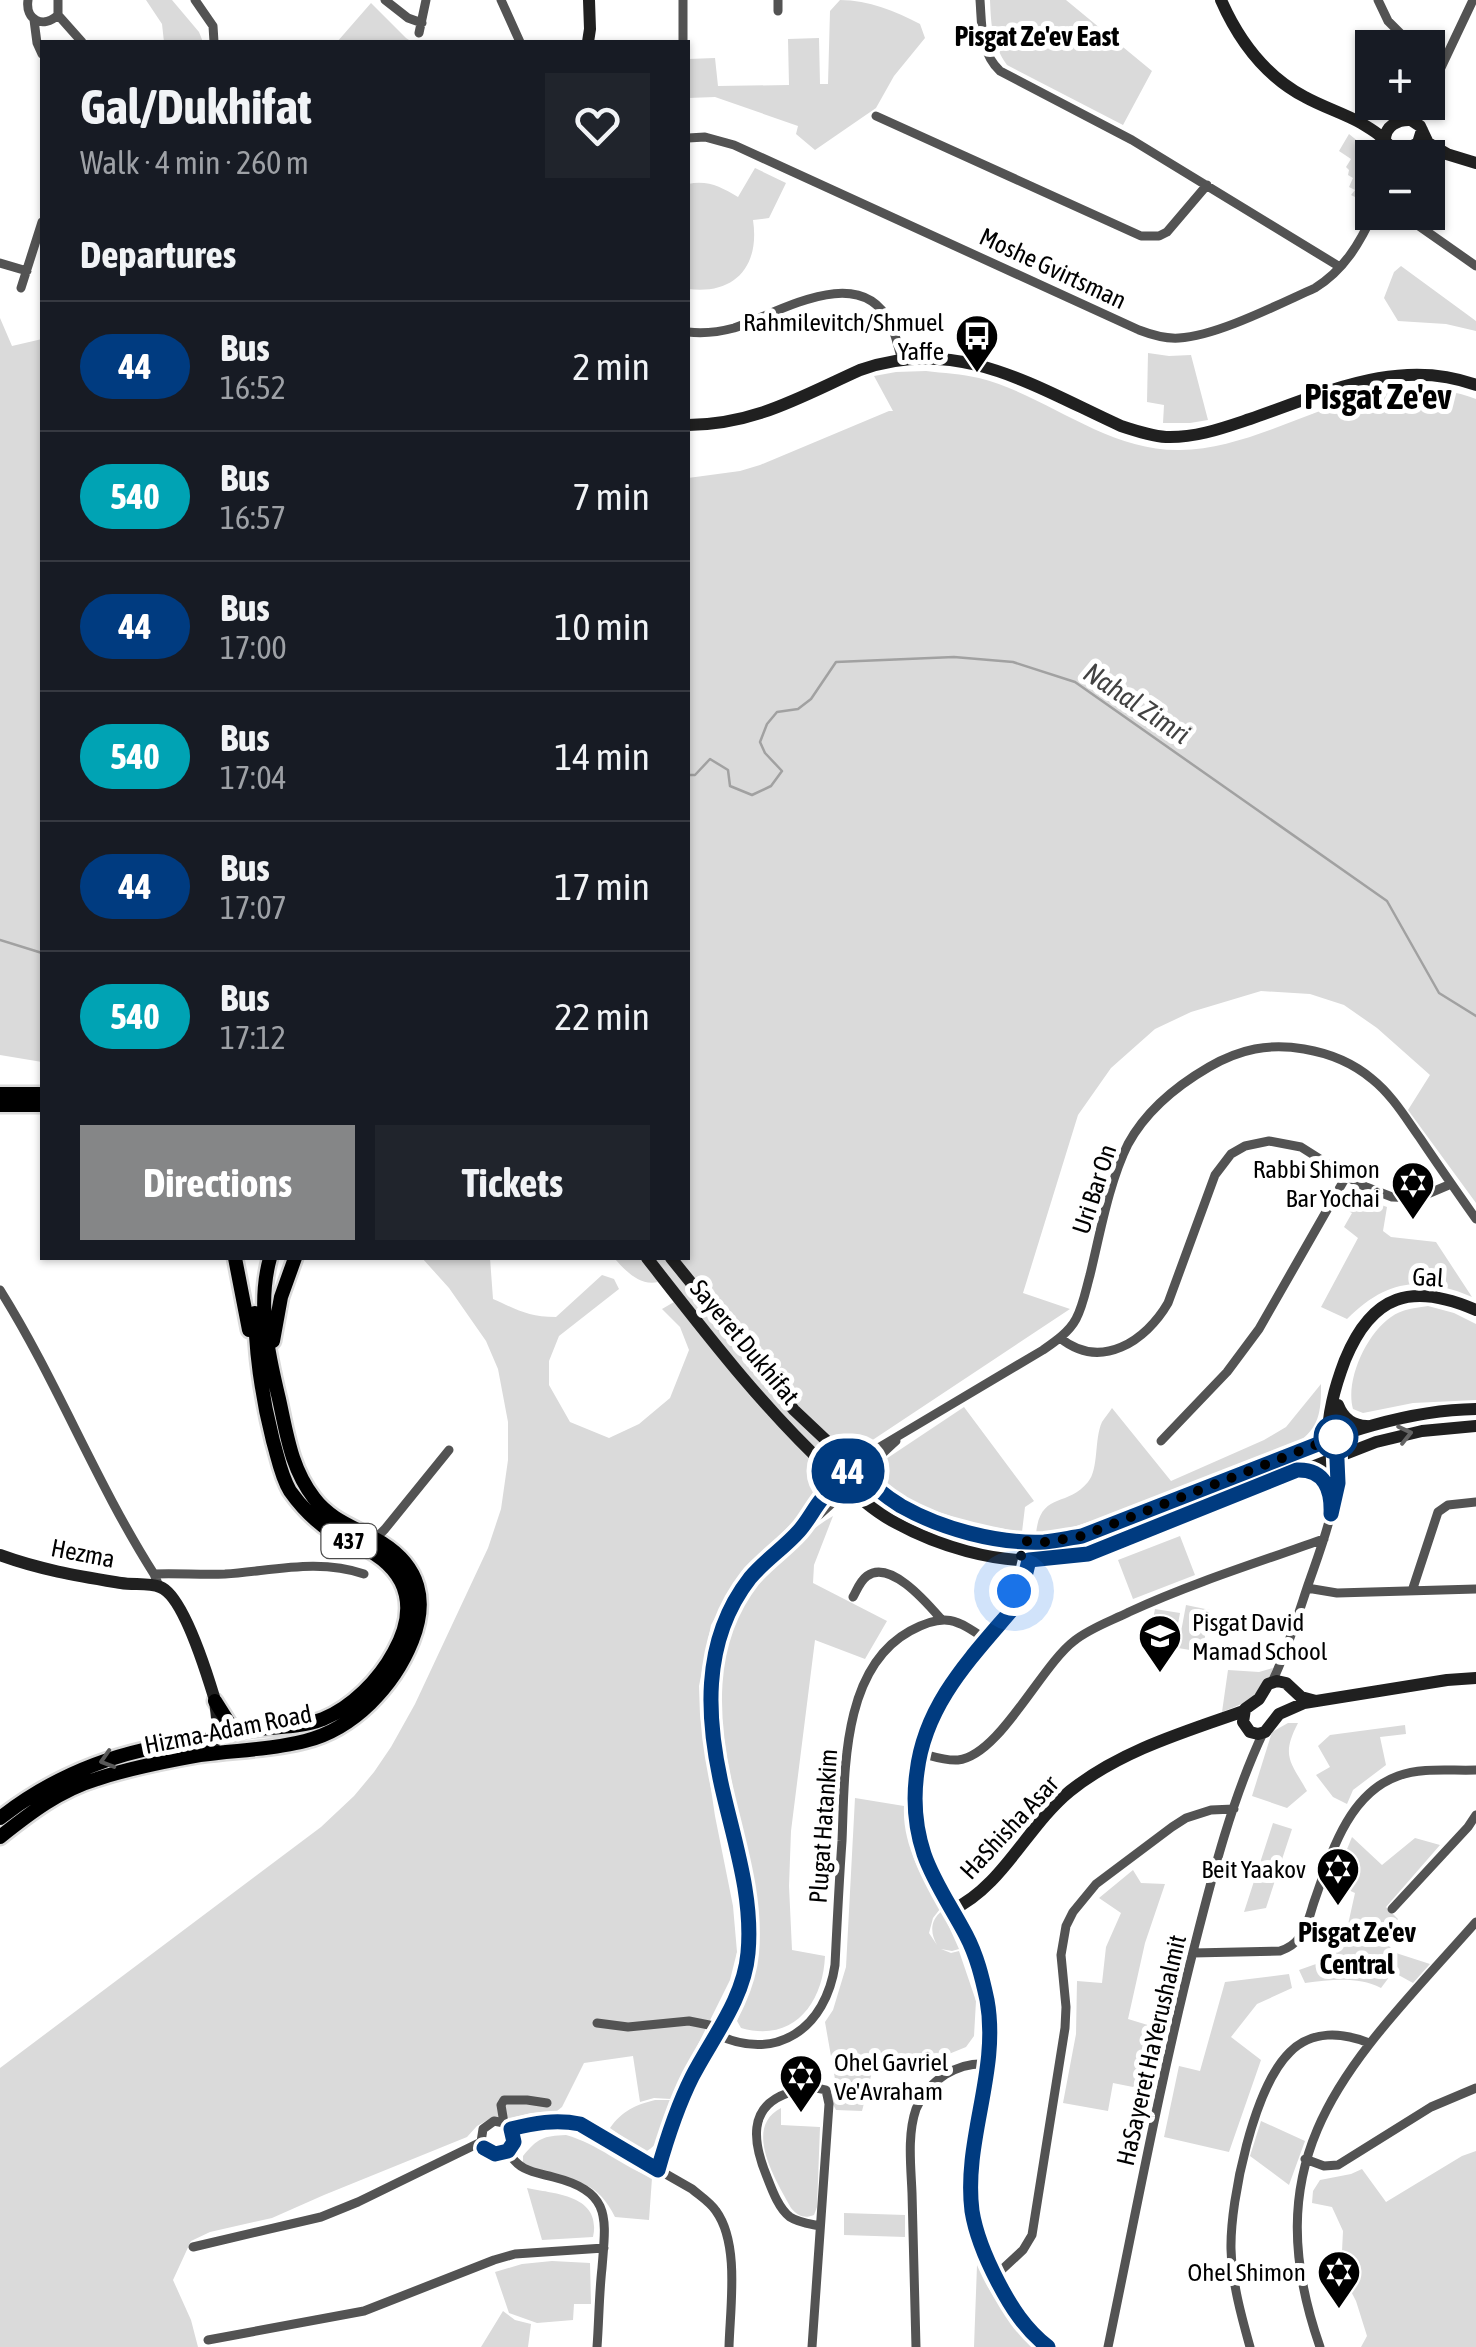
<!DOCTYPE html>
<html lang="en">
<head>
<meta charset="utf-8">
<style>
	body { margin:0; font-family:"Asap Condensed",sans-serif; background:#20242c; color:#f1f3f6; height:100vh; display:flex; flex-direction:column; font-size:38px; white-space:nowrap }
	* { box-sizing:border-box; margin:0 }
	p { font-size:32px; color:#9ea1a6 }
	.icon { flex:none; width:55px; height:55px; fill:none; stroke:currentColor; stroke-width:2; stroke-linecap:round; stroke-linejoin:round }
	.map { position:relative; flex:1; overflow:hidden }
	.panel { position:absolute; left:40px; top:40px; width:650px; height:1220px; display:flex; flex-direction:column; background:#171b24; border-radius:0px; box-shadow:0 2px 8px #0004 }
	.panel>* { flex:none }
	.badge { padding:0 20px; border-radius:32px; font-size:35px; line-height:65px }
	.controls { position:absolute; left:1355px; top:30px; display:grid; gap:20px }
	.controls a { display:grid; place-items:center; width:90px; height:90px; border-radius:0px; background:#171b24; box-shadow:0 2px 8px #0004; font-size:50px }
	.you { position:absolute; width:50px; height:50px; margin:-25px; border:8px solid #fff; border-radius:50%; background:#1a73e8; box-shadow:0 0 0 15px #1a73e833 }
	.map>.badge { position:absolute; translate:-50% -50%; box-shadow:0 0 0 5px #fff }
	h2 { padding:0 40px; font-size:38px; line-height:90px }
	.round { display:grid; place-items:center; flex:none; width:105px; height:105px; border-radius:0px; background:#20242c }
	.overview { display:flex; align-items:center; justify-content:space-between; height:170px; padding:0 40px }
	h1 { font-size:48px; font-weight:700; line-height:75px }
	.action { display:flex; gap:20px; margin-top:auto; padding:20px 40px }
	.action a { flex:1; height:115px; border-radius:0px; background:#858687; color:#fff; font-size:40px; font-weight:700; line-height:115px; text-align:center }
	.action a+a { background:#20242c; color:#f1f3f6 }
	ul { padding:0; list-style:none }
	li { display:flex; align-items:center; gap:30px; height:130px; padding:0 40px; border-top:2px solid #363941 }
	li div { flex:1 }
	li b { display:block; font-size:38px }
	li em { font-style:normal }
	li .badge { min-width:110px; font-weight:700; text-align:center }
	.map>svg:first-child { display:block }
	.green { fill:#dadada }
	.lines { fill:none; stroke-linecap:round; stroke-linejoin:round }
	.stream { stroke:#a1a1a1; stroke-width:2.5 }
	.primary-casing { stroke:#dbdbdb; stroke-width:19 }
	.street { stroke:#535353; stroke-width:9 }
	.secondary { stroke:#202020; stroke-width:12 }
	.primary { stroke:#000; stroke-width:14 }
	.oneway { stroke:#636363 }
	.oneway2 { stroke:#595959 }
	.line-casing { stroke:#fff; stroke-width:22 }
	.line { stroke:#003b80; stroke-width:15 }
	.walk { stroke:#000; stroke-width:10; stroke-dasharray:0 18 }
	.stop-dot { fill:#fff; stroke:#003b80; stroke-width:5 }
	.labels { text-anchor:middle; stroke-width:10; stroke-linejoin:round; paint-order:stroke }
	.shield { fill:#fff; stroke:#4c4c4c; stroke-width:2.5 }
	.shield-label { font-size:22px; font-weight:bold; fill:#000 }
	.street-label { font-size:25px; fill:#000; stroke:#fff }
	.poi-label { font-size:25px; fill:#000; stroke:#fff; text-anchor:end }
	.neighbourhood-label { font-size:28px; font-weight:bold; fill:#000; stroke:#fff }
	.water-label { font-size:28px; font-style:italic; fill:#424242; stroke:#fff }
	.district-label { font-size:35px; font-weight:bold; fill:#000; stroke:#fff }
</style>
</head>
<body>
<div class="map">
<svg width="1476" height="2347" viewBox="0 0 1476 2347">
	<rect width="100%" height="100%" fill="#fff"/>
	<path class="green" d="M146,0H172L199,32L203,42H164L162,24Z
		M840,0C869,0 895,11 920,24L925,38L894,76L876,108L815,150L796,134L798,126L715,97L688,98V59L715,58L718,86L789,85L788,39L819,38L820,84H828L830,11Z
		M990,0H1066L1152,71L1123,125L1007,65C992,44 991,25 990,0Z
		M371,3L406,38L412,42H337Z
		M1349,134C1378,156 1379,168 1363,201L1351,195L1355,190L1349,187L1353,178L1348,175L1349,170L1346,167L1351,159L1339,151Z
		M755,168L786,183L769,218L753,220C760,266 735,295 688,289V184C708,180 721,187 738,197Z
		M1401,266L1476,321V331L1446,324L1398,321L1384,298L1394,272Z
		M0,318L12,346L42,339V1062L0,1055Z
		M1148,353L1169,356L1191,355L1208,420L1190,423H1163L1164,405L1147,402Z
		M926,371C943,373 962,374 979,378C1049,396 1105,451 1180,450C1250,449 1317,404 1386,391C1396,389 1406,386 1416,387C1437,388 1457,392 1476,399V1203L1408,1110L1430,1075L1377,1028L1344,1005L1310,994L1261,991L1191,1012L1155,1029L1111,1068L1078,1115L1023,1293L1070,1309L862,1447L838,1440L816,1468L814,1490L808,1503L797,1519L744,1568L711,1625L699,1686L700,1715L715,1816L733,1906L737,1952L730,1980L671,2099L654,2098L640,2102L633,2056L584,2063L562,2107L557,2111L531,2113L511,2118L493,2117L477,2126L467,2137L324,2195L272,2218L210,2232L191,2241L173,2280L191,2320L198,2347H0V2068L321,1827L354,1796L374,1772L391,1747L415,1704L488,1548L501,1509L508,1460V1422L498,1369L486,1341L449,1288L422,1258H490L493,1299C518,1310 528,1317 556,1317L602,1275L614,1279L619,1289L559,1336L549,1361V1385L570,1422L609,1438L639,1424L670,1398L689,1350L680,1327L662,1309L674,1302L658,1282C639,1286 626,1271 614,1258H688V478L740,471L760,465L889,411H893L874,376L896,372Z
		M1351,1198H1362L1387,1207L1383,1231L1391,1237L1436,1242L1472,1297C1421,1275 1386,1280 1347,1319L1321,1307L1358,1238L1344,1227L1352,1213L1340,1207L1344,1201Z
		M1428,1306L1454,1313L1476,1324V1400L1413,1403L1363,1413L1353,1409C1345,1381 1366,1334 1391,1317C1402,1309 1415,1308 1428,1306Z
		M1321,1384C1321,1407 1321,1425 1301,1440L1104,1517L1073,1527L1036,1534C1040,1491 1067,1508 1088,1482C1099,1469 1094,1439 1102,1422C1105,1417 1109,1413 1112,1408L1171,1481L1264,1440L1286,1427Z
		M964,1407L1034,1501L1025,1507L1022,1532C1002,1529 840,1498 886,1459Z
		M833,1516L814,1565L813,1583L887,1621L865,1659L815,1640L791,1831L789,1886L792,1950L825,1956C823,2004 793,2043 741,2028L737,2021C751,1989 759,1951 757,1916C756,1896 751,1875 747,1855C726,1747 688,1647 780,1560C797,1544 813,1527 833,1516Z
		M1180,1536L1195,1575L1133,1599L1118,1560Z
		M1186,1605L1210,1610L1202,1652L1178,1648Z
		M1155,1609L1180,1613L1172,1656L1147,1651Z
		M1273,1668C1267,1694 1244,1704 1222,1712L1228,1670L1259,1672Z
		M1288,1723H1298C1281,1756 1290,1761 1307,1791L1287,1808L1252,1796L1272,1732Z
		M1405,1725L1406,1734L1380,1737L1386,1765L1353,1790L1347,1804L1333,1797L1316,1775L1330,1767L1318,1746L1330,1735Z
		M855,1798L904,1806C902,1844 922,1877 940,1909L933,1918L929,1933L937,1945C930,1933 930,1920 942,1911L959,1949L952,1951L941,1949L951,1953L959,1951L976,2001L974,2036L966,2047L944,2056L920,2073L873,2068L862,2111L836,2110L827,2093L835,2079L825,2022L833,2010L846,1967Z
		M1273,1823L1292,1829L1266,1908L1244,1912Z
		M1352,1837L1382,1865L1415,1838L1440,1845L1386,1907L1398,1919L1382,1939L1396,1953L1430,1964L1413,1983L1393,1972L1381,1988C1357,1976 1331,1980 1305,1983L1299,1970L1330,1959L1347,1929L1355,1893L1333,1883Z
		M1133,1870L1141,1883L1165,1884L1145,1943L1128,2019L1151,2026L1138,2088L1113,2083L1108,2111L1063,2103L1076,2034L1077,1981L1102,1983L1106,1947L1121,1913L1099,1898Z
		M1289,1974L1292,1988L1257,2004L1231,2037L1261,2060L1229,2152L1164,2137L1179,2066L1200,2071L1225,1982Z
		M655,2100H673C667,2118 663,2144 645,2152L640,2149L610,2128C622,2111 635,2105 655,2100Z
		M781,2108V2125L820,2127L817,2207L814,2215C804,2219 798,2216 791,2208C777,2182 742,2128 781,2108Z
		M1261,2121L1305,2141L1289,2185L1250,2156Z
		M566,2135C598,2144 622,2166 652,2178L649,2220L615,2217C598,2182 578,2181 543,2173C533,2170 529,2169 523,2162V2156C538,2138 543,2136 566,2135Z
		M1476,2151V2347H1361L1367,2336L1356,2301L1341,2272L1343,2231L1332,2207L1312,2203L1313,2191L1320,2180L1351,2174L1362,2169L1386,2202L1462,2156Z
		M527,2188C555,2194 602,2195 593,2237L542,2240Z
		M844,2213L905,2215V2237L844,2235Z
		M552,2261L590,2263L591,2304H574L573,2320L537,2323L509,2313L495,2272L522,2264Z
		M977,2265C991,2298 1010,2322 1035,2347H974Z
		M503,2311L515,2320L531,2324L528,2347H481Z"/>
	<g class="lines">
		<path class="stream" d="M688,775H695L710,759L728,770L730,786L752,795L771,786L782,771L765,753L760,742L767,724L777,712L798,709L811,699L836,662L954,657L1013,662L1075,682L1387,901L1439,993L1476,1016
			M0,940L42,953"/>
		<g class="primary-casing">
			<path id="primary" d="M0,1094H42
				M0,1105H42
				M235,1258L249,1330
				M273,1341L281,1297L295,1258
				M215,1701L232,1728L243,1730
				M0,1818C42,1785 91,1762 143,1750C163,1745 183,1745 203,1741C218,1738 232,1733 248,1730C272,1727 300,1728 323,1719C352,1707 379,1680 394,1652C417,1611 411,1574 368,1550C357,1543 344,1540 333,1533C316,1522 302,1508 290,1491C281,1476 278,1458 273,1441C262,1398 256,1357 255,1313
				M0,1837C30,1813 60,1790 97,1779C130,1768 166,1761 200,1755C235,1750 271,1750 305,1741C354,1729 394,1686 412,1641C428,1601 420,1567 382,1543C358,1528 332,1522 314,1498C291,1468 287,1435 279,1399C268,1353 257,1305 270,1258"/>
		</g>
		<path class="street" d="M28,0C25,20 43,29 58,15
			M195,0L213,26L214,42
			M385,0L408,18L422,23
			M501,0L520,42
			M683,0V42
			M778,0V11
			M980,0C982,26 980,52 1000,71L1132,140L1340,267
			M1378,0L1388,21L1415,48
			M58,15L82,42
			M58,15V0
			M34,20L37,43L42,54
			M419,33L426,0
			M1428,56L1441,65
			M1428,95L1473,0
			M876,116L1141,236H1159L1167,232L1207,185
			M1403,120L1415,112L1423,102
			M688,138L705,137L734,145L1139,330C1152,335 1165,339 1179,338C1217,336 1279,304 1315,288C1344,270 1360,243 1374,212
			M1399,212L1476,266
			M0,263L27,271
			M21,288L42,222
			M688,332C704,334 719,332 734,328C779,313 860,261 890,323C896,334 898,348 902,360
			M0,1290C57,1381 96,1483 154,1574L159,1586
			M1060,1338C1101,1371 1146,1341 1168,1303L1215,1175L1231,1154L1245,1146L1269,1141L1301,1147L1361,1185L1392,1197L1418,1198L1451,1184
			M1161,1441L1227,1372L1259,1329L1347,1175
			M798,1532L826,1494L868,1454L1043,1350C1056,1341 1069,1332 1076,1319C1083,1306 1086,1289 1090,1275C1100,1234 1109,1182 1128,1144C1146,1111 1178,1085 1209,1067C1240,1049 1269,1043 1304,1049C1328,1053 1353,1063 1372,1079C1392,1095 1405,1117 1420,1138C1438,1165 1457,1192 1476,1219
			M372,1537L380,1534L385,1529L449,1450
			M154,1574C177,1573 201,1575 225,1574C271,1571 319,1558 364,1574
			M1307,1588L1337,1593L1476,1589
			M1412,1591L1438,1512L1448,1505L1476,1502
			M853,1597C857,1590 860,1581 867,1576C890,1559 927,1603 941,1619
			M1272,1682C1287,1651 1297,1618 1308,1585C1324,1539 1338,1506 1337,1455
			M920,1753C932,1756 945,1761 958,1760C999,1756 1041,1666 1074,1641C1090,1628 1111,1621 1129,1612C1192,1583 1259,1562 1324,1539
			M1392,1909L1468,1827L1476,1815
			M1193,1953L1280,1951C1289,1948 1294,1945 1299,1938C1307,1929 1310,1914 1314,1902C1330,1857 1347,1794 1398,1776C1422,1767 1451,1771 1476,1770
			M597,2023L628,2027L689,2021L719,2027
			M716,2034C777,2064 826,2027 835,1965C837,1924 839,1883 842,1841C845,1773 841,1669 910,1631C945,1612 956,1619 987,1640
			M504,2123L501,2105L504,2100H527L547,2103
			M481,2142L483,2129L494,2121L504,2123L511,2129C534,2123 556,2119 580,2125L692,2189C700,2196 710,2202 716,2211C740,2244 730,2308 729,2347
			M481,2142C486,2152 494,2157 505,2153L513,2142L511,2129
			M508,2151C518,2171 534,2172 553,2177C612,2192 606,2217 602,2268C599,2294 599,2321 597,2347
			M1305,2159L1324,2166L1338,2165L1431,2107L1476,2088
			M658,2170C667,2138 677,2107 692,2077C712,2038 744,1998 748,1953C752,1897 734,1842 722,1788C705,1712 702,1633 756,1571C775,1550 798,1534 819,1515C846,1492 869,1465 896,1441
			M193,2247L321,2217L358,2202L481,2142
			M995,2276L1023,2250L1032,2235L1065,2028L1066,2007L1061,1955L1066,1926L1073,1912L1096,1884L1172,1827L1186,1818L1211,1810L1234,1809
			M208,2340L364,2311L494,2260L515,2254L604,2248
			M812,2347L829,2104L826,2090C812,2086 802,2088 788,2093C747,2107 753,2143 767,2177C772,2190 779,2209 790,2217C799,2223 811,2224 820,2226
			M916,2347C915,2296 913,2245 912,2193C911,2167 907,2135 916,2109C928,2080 958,2061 989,2064
			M1108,2347C1136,2212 1161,2077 1195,1944C1213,1873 1232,1799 1263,1733
			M1250,2347C1241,2315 1232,2282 1231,2249C1230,2199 1254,2087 1290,2052C1312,2030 1342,2032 1369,2043
			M1320,2347C1250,2147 1353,2061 1476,1922"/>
		<path class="secondary" d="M1221,0C1239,41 1265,76 1305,97C1323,107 1343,113 1361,123C1367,127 1375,131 1380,136C1397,151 1392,157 1418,143L1422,130
			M588,42L590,29L589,0
			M1385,140C1385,126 1398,119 1411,120L1420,126L1428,143L1447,154
			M1440,152L1476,163
			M688,425C756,424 800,397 860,370C958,335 1035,387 1121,426C1136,431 1151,436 1166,437C1196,438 1223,428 1250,419C1323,394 1399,356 1476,385
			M647,1258C705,1332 762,1407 831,1471C851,1490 871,1510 896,1523C938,1546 994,1563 1043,1560C1058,1559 1073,1556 1088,1554L1376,1442L1422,1431L1476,1426
			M671,1258L794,1410L883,1494L902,1507L929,1518L991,1537L1046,1542L1082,1536C1147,1513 1211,1485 1276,1459C1340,1434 1406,1410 1476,1409
			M1338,1405C1343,1418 1353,1426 1367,1426
			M1327,1444C1328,1413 1334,1389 1345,1360C1372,1294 1412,1282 1476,1310
			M820,1462L824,1475L820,1501
			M1300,1470C1315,1470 1322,1477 1330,1490
			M1031,1542C1029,1561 1027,1583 1018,1600C1013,1611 1003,1621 995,1630C966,1665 932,1698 922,1743C912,1786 912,1829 930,1869C951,1918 977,1945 987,2000C999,2069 967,2135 972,2203C973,2231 985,2258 998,2282C1011,2308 1026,2328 1048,2347
			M0,1555C41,1570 79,1576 121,1583C133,1585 149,1583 160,1587C183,1595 207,1674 214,1697C217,1710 217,1723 219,1736L214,1743
			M1316,1701L1301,1697L1286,1683L1277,1681L1268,1684L1259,1699L1245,1709L1243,1722L1250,1732L1258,1734L1265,1732L1279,1714L1304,1703L1447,1680L1476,1678
			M952,1910C1003,1886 1027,1826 1070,1791C1120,1751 1184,1732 1244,1711"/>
		<use href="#primary" class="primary"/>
	</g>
	<defs><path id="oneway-chevron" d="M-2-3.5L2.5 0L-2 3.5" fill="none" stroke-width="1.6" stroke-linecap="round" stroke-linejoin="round" transform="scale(2.5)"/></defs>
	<use class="oneway" href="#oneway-chevron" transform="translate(1405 1434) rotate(-13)"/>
	<use class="oneway2" href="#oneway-chevron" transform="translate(107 1760) rotate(163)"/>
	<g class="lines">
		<g class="line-casing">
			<path id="line" d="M484,2148L495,2154L508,2151L514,2142L511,2129C534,2123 556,2119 580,2124L658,2170C667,2138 677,2107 692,2077C712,2038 744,1999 748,1953C753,1900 736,1847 724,1796C706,1722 700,1642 750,1578C765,1560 784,1548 799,1531C808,1521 813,1510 821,1500C830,1488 842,1477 852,1466C867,1481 883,1495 901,1506C942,1529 997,1544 1044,1542C1056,1541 1069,1538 1082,1536L1336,1437L1338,1483L1331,1514C1332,1490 1325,1469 1297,1470L1088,1554L1029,1560L1020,1597L1015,1606C972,1657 925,1703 917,1772C913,1800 915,1827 924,1854C934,1883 952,1908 966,1935C977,1956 982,1977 987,2000C1000,2071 963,2140 972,2211C976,2236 986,2259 998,2282C1011,2307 1025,2329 1048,2347"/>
		</g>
		<use href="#line" class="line"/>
		<path class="walk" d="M1014,1591L1024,1541L1046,1542L1082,1536L1336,1437"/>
	</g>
	<defs>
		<g id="bus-pin" transform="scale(2.25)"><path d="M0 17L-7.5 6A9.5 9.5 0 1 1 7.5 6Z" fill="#000" stroke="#fff"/><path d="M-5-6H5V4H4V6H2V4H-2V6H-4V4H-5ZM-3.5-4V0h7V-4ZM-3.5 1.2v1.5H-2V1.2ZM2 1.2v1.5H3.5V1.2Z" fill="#fff"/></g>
		<g id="synagogue-pin" transform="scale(2.25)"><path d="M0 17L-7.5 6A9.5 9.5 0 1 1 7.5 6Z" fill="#000" stroke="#fff"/><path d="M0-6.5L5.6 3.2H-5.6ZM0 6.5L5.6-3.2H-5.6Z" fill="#fff"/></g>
		<g id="school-pin" transform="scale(2.25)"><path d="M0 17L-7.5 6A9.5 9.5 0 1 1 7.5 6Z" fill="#000" stroke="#fff"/><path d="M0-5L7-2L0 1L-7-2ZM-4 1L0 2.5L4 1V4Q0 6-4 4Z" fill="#fff"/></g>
	</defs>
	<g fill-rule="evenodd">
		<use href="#bus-pin" x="977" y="336"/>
		<use href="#synagogue-pin" x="1413" y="1183"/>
		<use href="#school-pin" x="1160" y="1636"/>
		<use href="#synagogue-pin" x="1338" y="1869"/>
		<use href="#synagogue-pin" x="801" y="2076"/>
		<use href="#synagogue-pin" x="1339" y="2272"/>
	</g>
	<circle class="stop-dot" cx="1336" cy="1437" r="20"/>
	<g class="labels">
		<rect class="shield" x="321.5" y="1524" width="55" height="34" rx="8"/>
		<g class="shield-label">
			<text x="349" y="1549">437</text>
		</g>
		<g class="street-label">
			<text transform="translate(1053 268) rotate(25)" y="9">Moshe Gvirtsman</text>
			<text transform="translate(1094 1189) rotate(-72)" y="9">Uri Bar On</text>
			<text transform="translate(1428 1277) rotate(4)" y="9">Gal</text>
			<text transform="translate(745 1342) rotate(50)" y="9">Sayeret Dukhifat</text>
			<text transform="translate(83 1553) rotate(11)" y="9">Hezma</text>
			<text transform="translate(228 1729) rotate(-11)" y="9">Hizma-Adam Road</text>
			<text transform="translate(823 1826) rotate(-86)" y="9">Plugat Hatankim</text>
			<text transform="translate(1009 1827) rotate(-47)" y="9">HaShisha Asar</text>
			<text transform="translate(1151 2050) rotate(-77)" y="9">HaSayeret HaYerushalmit</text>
		</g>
		<g class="poi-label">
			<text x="944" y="331">Rahmilevitch/Shmuel<tspan x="944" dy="29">Yaffe</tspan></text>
			<text x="1380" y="1178">Rabbi Shimon<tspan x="1380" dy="29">Bar Yochai</tspan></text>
			<text x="1192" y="1631" text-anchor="start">Pisgat David<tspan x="1192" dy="29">Mamad School</tspan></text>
			<text x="1306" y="1878">Beit Yaakov</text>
			<text x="834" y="2071" text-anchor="start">Ohel Gavriel<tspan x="834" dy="29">Ve'Avraham</tspan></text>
			<text x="1306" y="2281">Ohel Shimon</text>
		</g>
		<g class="neighbourhood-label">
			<text x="1037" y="46">Pisgat Ze'ev East</text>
			<text x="1357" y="1942">Pisgat Ze'ev<tspan x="1357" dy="32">Central</tspan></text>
		</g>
		<g class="water-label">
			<text transform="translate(1137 703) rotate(34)" y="10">Nahal Zimri</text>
		</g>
		<g class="district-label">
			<text x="1378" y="409">Pisgat Ze'ev</text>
		</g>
	</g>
</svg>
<div class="controls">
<a>+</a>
<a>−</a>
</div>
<div class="you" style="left:1014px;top:1591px"></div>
<b class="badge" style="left:848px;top:1471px;background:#003b80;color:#fff">44</b>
<section class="panel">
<div class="overview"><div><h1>Gal/Dukhifat</h1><p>Walk · 4 min · 260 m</p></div><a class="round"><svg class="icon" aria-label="heart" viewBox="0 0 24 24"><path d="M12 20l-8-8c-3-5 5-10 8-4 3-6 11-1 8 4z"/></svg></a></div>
<h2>Departures</h2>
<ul>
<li><span class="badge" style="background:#003b80;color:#fff">44</span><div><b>Bus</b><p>16:52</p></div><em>2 min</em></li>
<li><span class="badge" style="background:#00a3b4;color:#fff">540</span><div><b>Bus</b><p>16:57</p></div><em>7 min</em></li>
<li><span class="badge" style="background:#003b80;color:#fff">44</span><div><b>Bus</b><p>17:00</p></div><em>10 min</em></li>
<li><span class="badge" style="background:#00a3b4;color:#fff">540</span><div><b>Bus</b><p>17:04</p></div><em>14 min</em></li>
<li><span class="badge" style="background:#003b80;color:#fff">44</span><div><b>Bus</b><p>17:07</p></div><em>17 min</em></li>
<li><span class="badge" style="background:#00a3b4;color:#fff">540</span><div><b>Bus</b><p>17:12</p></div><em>22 min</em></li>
</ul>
<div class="action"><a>Directions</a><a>Tickets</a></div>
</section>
</div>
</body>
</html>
